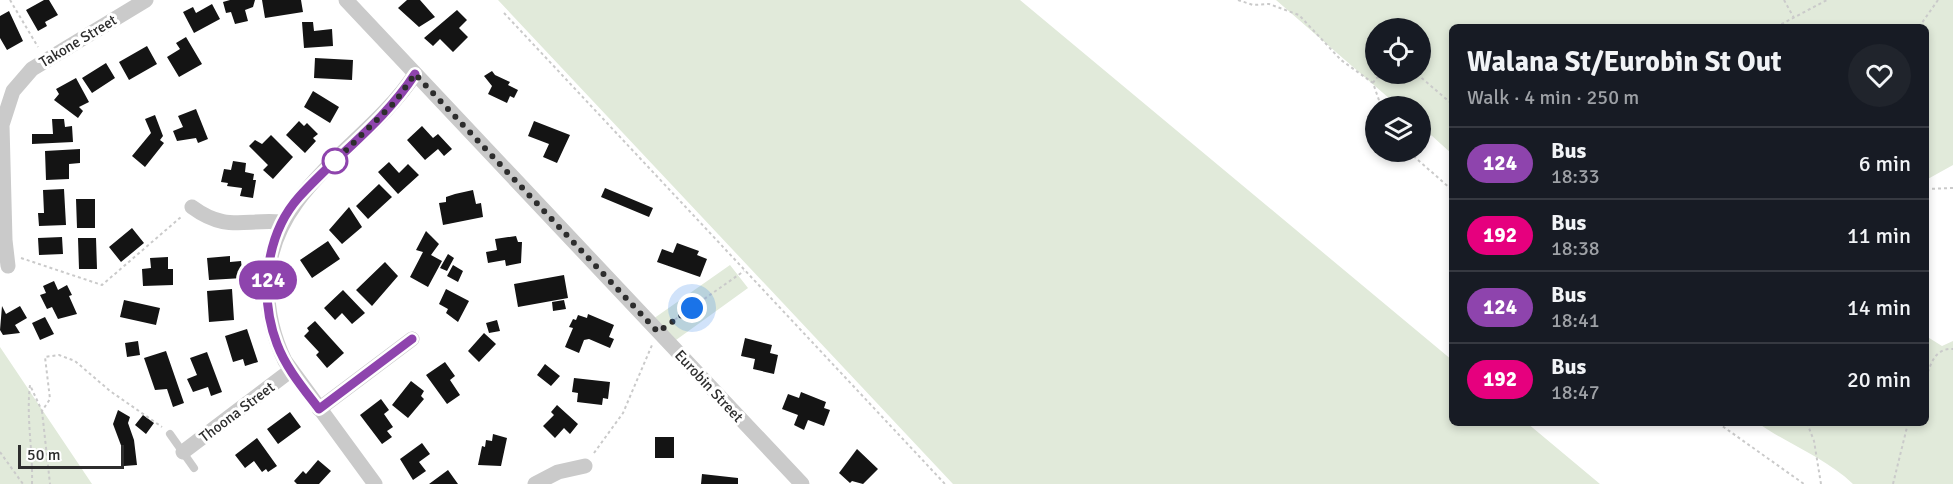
<!DOCTYPE html>
<html lang="en">
<head>
<meta charset="utf-8">
<style>
	body { margin:0; font-family:Signika,sans-serif; background:#20242c; color:#f1f3f6; height:100vh; display:flex; flex-direction:column; font-size:22px; white-space:nowrap }
	* { box-sizing:border-box; margin:0 }
	p { font-size:20px; color:#9ea1a6 }
	.icon { flex:none; width:33px; height:33px; fill:none; stroke:currentColor; stroke-width:2; stroke-linecap:round; stroke-linejoin:round }
	.map { position:relative; flex:1; overflow:hidden }
	.side { position:absolute; left:1449px; top:24px; width:480px; height:402px; display:flex; flex-direction:column; background:#171b24; border-radius:9px; box-shadow:0 3px 9px #0003 }
	.side>* { flex:none }
	.badge { padding:0 12px; border-radius:20px; font-size:21px; line-height:39px }
	.tools { position:absolute; left:1365px; top:18px; display:grid; gap:12px }
	.tools a { display:grid; place-items:center; width:66px; height:66px; border-radius:50%; background:#171b24; box-shadow:0 3px 9px #0003; font-size:30px }
	.scale { position:absolute; left:18px; bottom:15px; width:106px; box-sizing:border-box; padding-left:6px; border:3px solid #2d2d2d; border-top:0; font-size:16px; line-height:21px; white-space:nowrap; color:#2d2d2d; -webkit-text-stroke:4px #fff; paint-order:stroke }
	.you { position:absolute; width:30px; height:30px; margin:-15px; border:4px solid #fff; border-radius:50%; background:#1a73e8; box-shadow:0 0 0 9px #1a73e833 }
	.map>.badge { position:absolute; translate:-50% -50%; box-shadow:0 0 0 3px #fff }
	.round { display:grid; place-items:center; flex:none; width:63px; height:63px; border-radius:32px; background:#20242c }
	.summary { display:flex; align-items:center; justify-content:space-between; height:102px; padding:0 18px }
	h1 { font-size:28px; font-weight:700; line-height:45px }
	ul { padding:0; list-style:none }
	li { display:flex; align-items:center; gap:18px; height:72px; padding:0 18px; border-top:2px solid #363941 }
	li div { flex:1 }
	li b { display:block; font-size:22px }
	li em { font-style:normal }
	li .badge { min-width:66px; font-weight:700; text-align:center }
	.map>svg:first-child { display:block }
	.green { fill:#e1eada; fill-rule:evenodd }
	.building { fill:#141414 }
	.lines { fill:none; stroke-linecap:round; stroke-linejoin:round }
	.path { stroke:#cacaca; stroke-width:2; stroke-dasharray:3 3; stroke-linecap:butt }
	.lane { stroke:#cacaca; stroke-width:8 }
	.street { stroke:#cacaca; stroke-width:15 }
	.line-casing { stroke:#fff; stroke-width:14 }
	.line { stroke:#8e44ad; stroke-width:9 }
	.walk { stroke:#2d2d2d; stroke-width:6; stroke-dasharray:0 10.8 }
	.stop-dot { fill:#fff; stroke:#8e44ad; stroke-width:3 }
	.labels { text-anchor:middle; stroke-width:6; stroke-linejoin:round; paint-order:stroke }
	.street-label { font-size:15px; fill:#2d2d2d; stroke:#fff }
</style>
</head>
<body>
<div class="map">
<svg width="1953" height="484" viewBox="0 0 1953 484">
	<rect width="100%" height="100%" fill="#fff"/>
	<path class="green" d="M498,0H1020L1452,360V423H1527L1600,484H953Z
		M1276,0H1953V165L1926,180V27H1452V154L1421,126L1420,106H1398ZM1420,28V74H1376V28Z
		M730,265L748,288L676,340L653,319Z
		M1926,336L1942,346L1953,341V484H1853C1826,458 1789,445 1758,423H1926Z
		M0,347L92,484H0Z"/>
	<path class="building" d="M44,0H49L58,15L45,22L47,26L38,31L26,10Z
		M230,0H255L253,7L245,10L248,21L235,24L231,12L226,13L223,2Z
		M262,0H301L303,12L265,18Z
		M407,0H420L435,17L419,27L398,8Z
		M212,4L220,19L194,33L183,12L193,7L196,13Z
		M457,10L467,20L459,28L468,37L453,52L440,39L433,46L424,38Z
		M9,11L23,41L7,50L0,38V16Z
		M302,22H313L314,31L332,29L333,46L304,48Z
		M186,37L202,64L179,77L167,57L180,49L176,43Z
		M147,46L157,64L129,80L119,62Z
		M315,58L353,60L352,80L314,78Z
		M106,63L115,78L92,93L82,78Z
		M492,71L495,75L510,82L508,85L518,90L514,98L510,96L507,103L488,94L492,86L484,76Z
		M76,78L89,102L79,107L83,111L78,118L54,100L59,94L56,89Z
		M313,91L339,107L330,123L304,107Z
		M196,109L208,139L198,143L196,138L177,141L173,131L183,127L178,116Z
		M155,115L163,136L160,140L164,143L145,167L132,156L151,133L145,119Z
		M52,119H64L65,127L72,126L73,142L32,144V134H53Z
		M299,121L304,126L307,123L318,134L313,138L316,141L305,153L286,135Z
		M534,121L570,135L557,163L543,157L549,144L528,136Z
		M422,126L433,138L438,134L452,149L444,156L438,149L425,160L407,140Z
		M271,135L293,157L273,179L263,170L268,165L249,146L255,140L262,144Z
		M80,149V163L69,164V179L46,180L45,151Z
		M233,161L246,163L245,172L254,174L253,180H256L253,198L240,196L242,188L227,186L228,183L221,182L224,169L231,170Z
		M389,162L399,173L408,164L419,175L398,194L378,172Z
		M379,184L392,197L368,219L356,206Z
		M605,188L653,208L649,217L601,197Z
		M64,189L66,225L39,226L38,213H44L43,190Z
		M473,190L476,204L481,203L483,217L443,225L439,203L446,202V197L455,194Z
		M76,199H95V228H77Z
		M349,207L362,227L342,244L329,230Z
		M132,228L144,243L121,262L109,247Z
		M426,231L439,244L431,255L442,261L428,287L410,277L423,252L416,250Z
		M516,236L518,242H522L521,263L506,266L505,260L488,263L486,252L497,250L495,239Z
		M62,237L63,254L39,255L38,238Z
		M78,238H96L97,269H79Z
		M328,241L340,259L312,278L300,260Z
		M677,243L699,251L697,255L707,259L700,277L657,262L662,249L673,253Z
		M448,254L454,258L447,271L440,268Z
		M230,256V262L241,261L243,278L209,280L207,258Z
		M168,257V269H173V285L143,286L142,269L151,268L150,258Z
		M385,262L398,276L372,306L356,290Z
		M453,265L463,271L458,282L447,276Z
		M564,275L568,298L518,307L514,284Z
		M54,281L58,290L67,285L72,295L69,296L77,314L58,319L52,307L47,309L40,295L46,293L43,286Z
		M232,289L234,320L209,322L207,291Z
		M446,289L469,301L458,322L446,313L448,309L439,304Z
		M343,290L365,313L352,324L342,313L335,320L324,308Z
		M124,300L160,308L156,325L120,317Z
		M564,300L566,309L553,311L552,302Z
		M2,306L6,314L20,306L27,318L15,325L20,333L3,335L0,330Z
		M588,314L614,325L609,337L614,339L610,348L589,339L584,340L579,353L565,347L573,328L569,327L573,319L576,320L578,315L587,318Z
		M45,317L54,334L40,340L32,323Z
		M497,320L500,331L489,333L486,323Z
		M315,321L344,353L327,368L316,355L319,352L304,336L309,331L307,328Z
		M247,329L258,362L245,366L243,359L233,362L225,336Z
		M484,333L496,344L479,362L468,351Z
		M745,338L772,345L770,353L778,355L774,374L753,369L755,359L741,356Z
		M138,341L140,355L127,357L125,343Z
		M166,351L184,403L173,407L167,389L155,390L144,358Z
		M207,352L222,392L211,396L208,387L193,392L187,379L197,375L190,358Z
		M445,362L455,376L450,380L460,395L447,404L426,375Z
		M545,364L560,376L551,386L537,375Z
		M574,378L610,382L608,399L603,398L602,405L577,402L578,393L572,392Z
		M411,381L424,391L421,396L424,399L408,418L392,405Z
		M801,392L826,402L824,408L830,410L824,426L808,420L804,430L794,425L798,415L782,409L788,394L799,398Z
		M381,399L389,410L384,414L393,427L387,431L392,437L382,444L360,415Z
		M557,405L578,424L570,434L564,428L555,438L543,426L554,415L551,412Z
		M118,410L130,417L128,423L134,440L137,465L124,466L122,448L113,424Z
		M290,412L301,427L278,444L267,429Z
		M143,415L154,423L146,434L135,425Z
		M493,434L507,438L501,466L478,465L482,446L485,447L486,440L492,441Z
		M655,437H674V458H655Z
		M257,438L277,466L268,472L266,469L262,472L254,461L245,468L235,455Z
		M422,443L430,454L419,462L426,471L413,480L400,459Z
		M857,449L878,469L863,484L852,481L850,483L839,473Z
		M318,460L331,471L319,484H297L294,481L303,471L306,474Z
		M448,470L458,484H429Z
		M702,474L738,478V484H701Z"/>
	<g class="lines">
		<path class="path" d="M10,0L38,47
			M1238,0L1253,5L1269,4L1299,15L1341,60L1373,83L1381,106
			M1784,0L1794,18
			M504,13L945,484
			M1776,27L1827,0
			M1919,27L1938,0
			M1417,74L1452,104
			M1373,83L1376,78L1388,74
			M1409,152L1452,190
			M1926,189L1953,188
			M21,258L102,285L181,217
			M670,323L744,271
			M1926,378C1931,363 1935,348 1953,349
			M42,411L50,484
			M1718,423L1804,484
			M1807,423L1814,441L1821,484
			M0,452L23,484
			M594,453L623,413L652,345
			M32,484C33,451 26,417 30,385L42,411L50,399L45,357L59,355L75,361L110,391L162,427
			M1893,484L1908,423"/>
		<path class="lane" d="M170,434L194,468"/>
		<path class="street" d="M346,0L802,484
			M192,207C226,232 243,219 281,222
			M8,266L5,240L2,125L13,91L32,69L146,0
			M319,409L412,339
			M183,452L290,371
			M375,484L285,361C272,334 266,307 268,277C274,186 370,144 415,74
			M535,484L558,472L585,466"/>
	</g>
	<g class="lines">
		<g class="line-casing">
			<path id="line" d="M412,339L319,409C303,388 286,368 277,344C259,297 265,235 299,197C337,155 384,122 415,74"/>
		</g>
		<use href="#line" class="line"/>
		<path class="walk" d="M335,161L329,167L395,102L415,74L658,332L692,308"/>
	</g>
	<circle class="stop-dot" cx="335" cy="161" r="12"/>
	<g class="labels">
		<g class="street-label">
			<text transform="translate(78 41) rotate(-31)" y="5">Takone Street</text>
			<text transform="translate(709 386) rotate(47)" y="5">Eurobin Street</text>
			<text transform="translate(237 412) rotate(-37)" y="5">Thoona Street</text>
		</g>
	</g>
</svg>
<div class="tools">
<a><svg class="icon" aria-label="locate" viewBox="0 0 24 24"><circle cx="12" cy="12" r="6"/><path d="M12 2v4M12 18v4M2 12h4M18 12h4"/></svg></a>
<a><svg class="icon" aria-label="layers" viewBox="0 0 24 24"><path d="M12 4l9 5-9 5-9-5zM3 14l9 5 9-5"/></svg></a>
</div>
<div class="scale">50 m</div>
<div class="you" style="left:692px;top:308px"></div>
<b class="badge" style="left:268px;top:280px;background:#8e44ad;color:#fff">124</b>
<section class="side">
<div class="summary"><div><h1>Walana St/Eurobin St Out</h1><p>Walk · 4 min · 250 m</p></div><a class="round"><svg class="icon" aria-label="heart" viewBox="0 0 24 24"><path d="M12 20l-8-8c-3-5 5-10 8-4 3-6 11-1 8 4z"/></svg></a></div>
<ul>
<li><span class="badge" style="background:#8e44ad;color:#fff">124</span><div><b>Bus</b><p>18:33</p></div><em>6 min</em></li>
<li><span class="badge" style="background:#e6007e;color:#fff">192</span><div><b>Bus</b><p>18:38</p></div><em>11 min</em></li>
<li><span class="badge" style="background:#8e44ad;color:#fff">124</span><div><b>Bus</b><p>18:41</p></div><em>14 min</em></li>
<li><span class="badge" style="background:#e6007e;color:#fff">192</span><div><b>Bus</b><p>18:47</p></div><em>20 min</em></li>
</ul>
</section>
</div>
</body>
</html>
